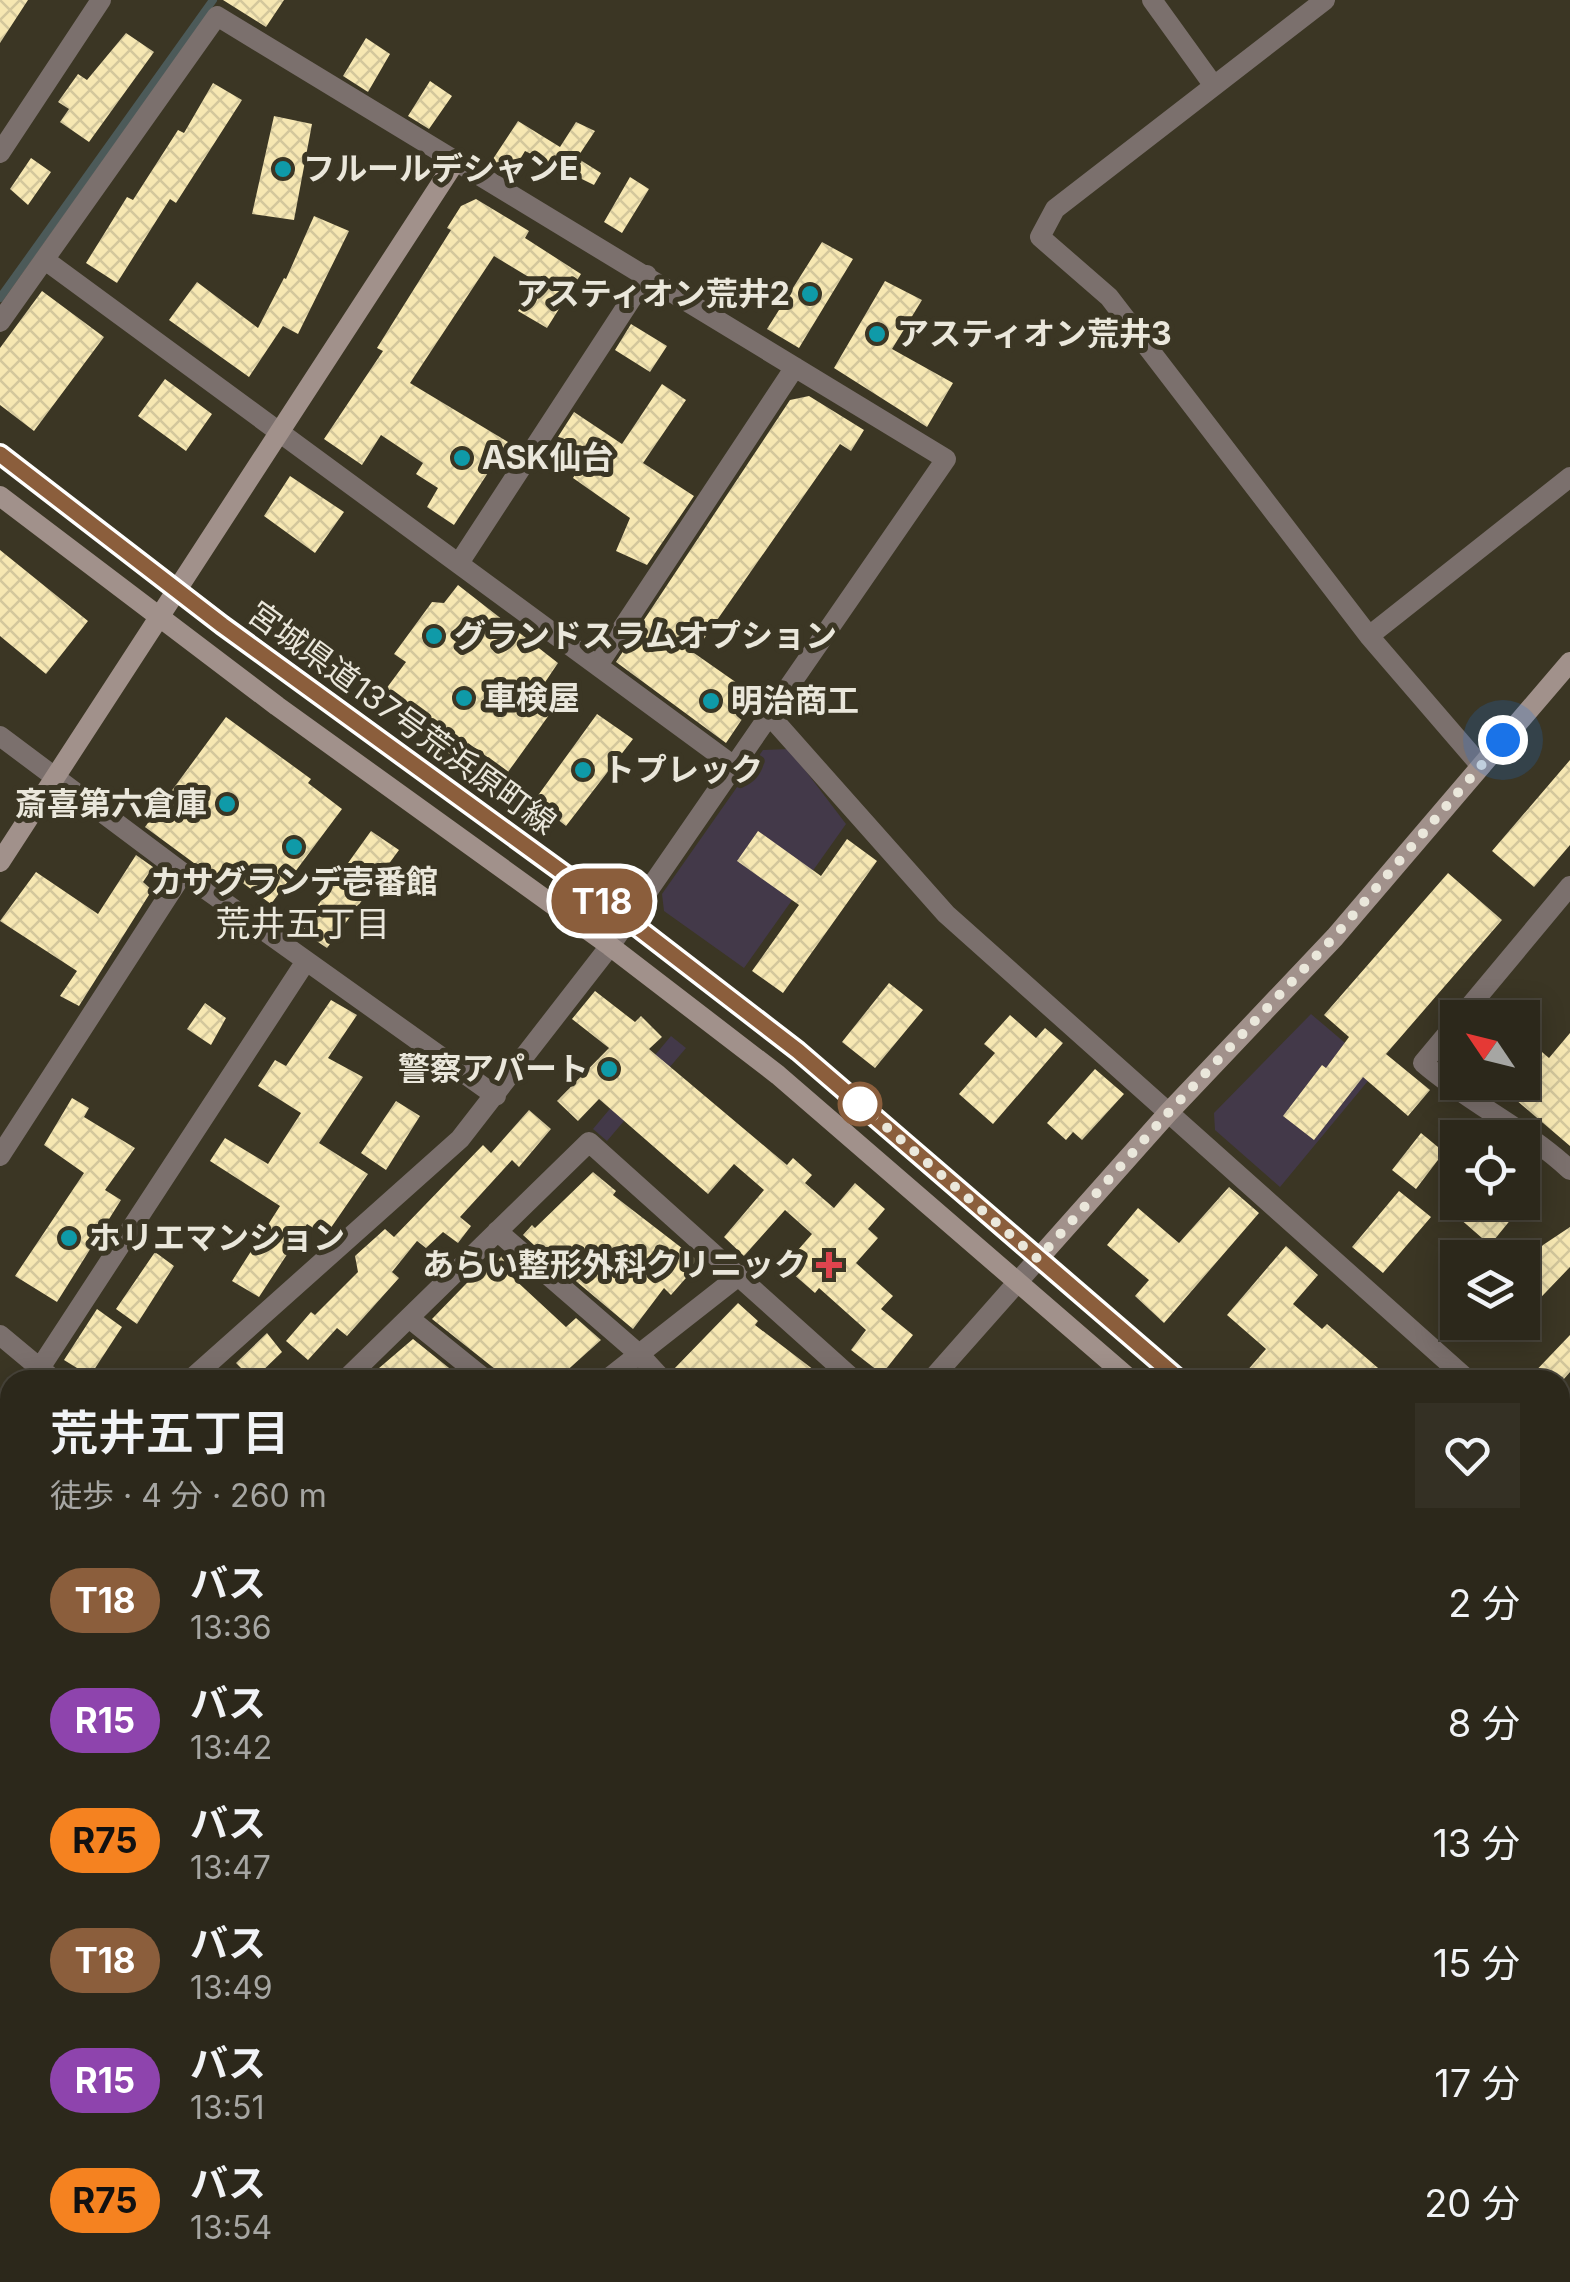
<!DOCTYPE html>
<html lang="ja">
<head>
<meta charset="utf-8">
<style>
	body { margin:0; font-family:Inter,"Noto Sans JP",sans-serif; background:#343024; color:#f1f3f6; height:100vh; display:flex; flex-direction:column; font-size:38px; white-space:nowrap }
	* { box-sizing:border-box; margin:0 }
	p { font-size:32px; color:#a6a6a3 }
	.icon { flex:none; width:55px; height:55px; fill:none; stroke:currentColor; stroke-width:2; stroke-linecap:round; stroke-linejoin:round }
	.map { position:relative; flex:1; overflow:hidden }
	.side { position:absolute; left:0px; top:1370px; width:1570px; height:912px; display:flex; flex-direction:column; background:#2c281b; border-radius:30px 30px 0 0; box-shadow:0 5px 25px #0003,0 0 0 2px #48443a }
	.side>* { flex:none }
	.badge { padding:0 20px; border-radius:32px; font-size:35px; line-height:65px }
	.needle { width:65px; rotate:305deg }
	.buttons { position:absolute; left:1440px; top:1000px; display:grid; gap:20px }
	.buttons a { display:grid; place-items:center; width:100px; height:100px; border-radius:0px; background:#2c281b; box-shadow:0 5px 25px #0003,0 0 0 2px #48443a; font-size:50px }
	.you { position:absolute; width:50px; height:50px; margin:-25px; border:8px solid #fff; border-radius:50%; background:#1a73e8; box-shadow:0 0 0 15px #1a73e833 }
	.map>.badge { position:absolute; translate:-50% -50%; box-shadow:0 0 0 5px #fff }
	.round { display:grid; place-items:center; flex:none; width:105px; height:105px; border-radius:0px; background:#343024 }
	.summary { display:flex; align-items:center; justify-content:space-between; height:170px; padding:0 50px }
	h1 { font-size:48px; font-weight:600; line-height:75px }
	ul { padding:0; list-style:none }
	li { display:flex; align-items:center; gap:30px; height:120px; padding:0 50px }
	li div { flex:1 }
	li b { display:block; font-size:38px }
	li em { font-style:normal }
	li .badge { min-width:110px; font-weight:700; text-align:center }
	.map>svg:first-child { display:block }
	.commercial { fill:#433949 }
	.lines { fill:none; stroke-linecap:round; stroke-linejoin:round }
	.stream { stroke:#4c5a59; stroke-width:8 }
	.building { fill:url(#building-cross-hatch) }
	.street { stroke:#7b706d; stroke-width:20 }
	.secondary { stroke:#a1918b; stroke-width:20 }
	.line-casing { stroke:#fff; stroke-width:22 }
	.line { stroke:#8b5e3c; stroke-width:15 }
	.walk { stroke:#eae7db; stroke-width:10; stroke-dasharray:0 18 }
	.culture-dot { fill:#0f9aa8; stroke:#3b3624; stroke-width:4 }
	.stop-dot { fill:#fff; stroke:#8b5e3c; stroke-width:5 }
	.health-dot { fill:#e0444e; stroke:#3b3624; stroke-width:4 }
	.labels { text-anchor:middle; stroke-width:10; stroke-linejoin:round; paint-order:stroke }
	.poi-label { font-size:32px; font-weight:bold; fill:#eae7db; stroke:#3b3624; text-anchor:start }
	.street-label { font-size:32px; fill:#eae7db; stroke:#3b3624 }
	.neighbourhood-label { font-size:35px; fill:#eae7db; stroke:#3b3624 }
</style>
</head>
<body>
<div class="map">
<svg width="1570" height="2282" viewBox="0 0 1570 2282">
	<defs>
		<pattern id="building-cross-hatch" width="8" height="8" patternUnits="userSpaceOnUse" patternTransform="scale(2.5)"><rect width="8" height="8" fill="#f6e7b2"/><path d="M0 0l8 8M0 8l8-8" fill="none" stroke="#d3c79c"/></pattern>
	</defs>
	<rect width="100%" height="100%" fill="#3b3624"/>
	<path class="commercial" d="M789,749L846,824L744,968L664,911L662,894L763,750Z
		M1311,1014L1377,1070L1280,1187L1215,1130L1214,1113Z
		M671,1036L686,1048L607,1141L593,1129Z"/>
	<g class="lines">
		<path class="stream" d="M0,298L213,0"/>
	</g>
	<path class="building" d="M0,0H28L0,43Z
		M223,0H284L266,27Z
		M126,33L154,52L89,142L60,122L69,109L58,102L78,74L87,80Z
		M366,38L390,54L368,92L343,76Z
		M430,81L452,96L429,129L408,116Z
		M213,83L242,100L176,203L170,199L117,283L86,263L127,197L133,200L178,130L184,133Z
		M274,116L312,124L294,220L252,214Z
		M518,121L560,147L576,122L595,131L577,158L601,173L594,185L525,151L510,176L491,162Z
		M31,158L51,172L28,205L10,189Z
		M630,177L649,189L622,233L604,222Z
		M476,199L529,231L525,238L581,274L547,328L518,311L537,282L494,256L410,383L508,442L454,525L427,507L438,488L416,474L423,463L381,435L362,465L324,439L383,351L377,348L451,230L447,228L461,206Z
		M314,216L349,231L298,334L283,326L249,377L169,320L197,282L258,328L284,278L286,279Z
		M822,242L853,259L799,348L767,329Z
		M885,281L922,300L892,349L953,383L927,427L834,368Z
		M42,291L104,337L34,431L0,405V348Z
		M631,324L667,346L650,372L615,350Z
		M165,379L212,414L186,451L138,416Z
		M662,384L686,400L643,463L694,496L647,565L616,551L630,518L573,478L576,473L547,454L574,412L622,444Z
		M809,396L864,430L851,451L840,444L694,653L757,697L726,743L616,662L790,400Z
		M290,476L344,512L315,553L264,516Z
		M0,550L88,621L46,674L0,636Z
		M458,585L558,663L531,703L549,715L508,772L468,743L456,759L434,742L445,728L386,689L406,662L394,654L432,602L444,603Z
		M597,714L633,739L566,826L534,801Z
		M226,717L311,779L308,783L342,809L271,904L240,881L232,891L145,827Z
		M1570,760V845L1534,887L1492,851Z
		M371,831L399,850L327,948L300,930Z
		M758,831L821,876L847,839L877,861L783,993L752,971L799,905L737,861Z
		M136,855L153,867L143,882L152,890L79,1006L60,996L77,971L0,921L36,872L98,914Z
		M1448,873L1502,920L1386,1054L1430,1090L1408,1116L1363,1077L1314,1140L1283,1116L1322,1065L1326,1068L1349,1037L1324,1015Z
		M889,983L923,1010L875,1068L842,1042Z
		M595,991L635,1022L641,1016L662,1037L649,1049L787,1165L793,1158L812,1175L805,1183L834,1208L855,1183L885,1209L868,1229L878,1238L856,1263L893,1296L881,1309L913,1335L882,1374L851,1350L866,1330L819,1288L815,1293L784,1266L812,1234L785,1210L744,1256L724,1237L764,1190L734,1164L708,1194L599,1099L578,1121L557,1101L609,1048L572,1019Z
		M331,1000L357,1015L328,1058L363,1077L319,1143L368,1174L328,1232H320L307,1224L259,1297L232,1281L280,1206L210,1161L225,1138L268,1164L301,1113L258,1086L275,1060L286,1066Z
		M205,1003L226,1018L211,1045L187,1029Z
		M1010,1015L1036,1038L1045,1028L1063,1043L993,1124L959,1094L995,1053L984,1044Z
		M1570,1033V1146L1495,1082H1522V1035L1549,1058Z
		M1095,1069L1124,1094L1082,1140L1073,1132L1066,1140L1047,1123Z
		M72,1098L89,1108L84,1117L135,1148L105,1190L121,1200L57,1302L15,1276L84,1173L44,1145Z
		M396,1101L420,1116L386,1170L361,1153Z
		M529,1110L551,1129L519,1167L512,1160L460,1217L471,1226L458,1243L443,1232L426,1248L417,1241L392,1272L399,1278L347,1336L337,1328L308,1360L286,1341L311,1312L315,1315L358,1272L355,1256L385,1229L394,1237L483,1145L491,1153Z
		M1421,1133L1444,1152L1416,1189L1392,1170Z
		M593,1172L616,1191L613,1195L700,1262L671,1295L664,1288L633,1329L577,1282L549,1253L546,1256L523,1235L532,1225L535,1228Z
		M1229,1187L1259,1213L1164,1323L1135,1296L1149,1280L1107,1245L1138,1208L1179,1243Z
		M1399,1191L1431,1217L1383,1273L1352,1247Z
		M1473,1202H1520L1509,1215L1512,1218L1490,1245L1459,1218Z
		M1570,1227V1267L1522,1317V1268L1543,1245Z
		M1286,1246L1318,1275L1293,1304L1322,1329L1327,1324L1392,1380H1239L1266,1349L1227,1315Z
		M155,1252L174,1266L137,1324L116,1309Z
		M494,1255L498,1260L503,1255L520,1269L512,1277L566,1327L576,1318L601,1340L562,1375L554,1368L541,1380H499L495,1369L432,1319Z
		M738,1303L758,1321L755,1325L827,1380H676L673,1370Z
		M97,1309L122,1327L90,1376L64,1360Z
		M267,1333L282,1352L253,1380L236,1363Z
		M1570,1335V1372L1563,1380H1527Z
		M413,1339L464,1380H365Z"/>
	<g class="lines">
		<path class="street" d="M1152,0L1214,86
			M1325,0L1055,209L1040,237L1109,297L1369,636L1481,766
			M0,153L101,0
			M45,260L734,766
			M0,322L217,16L946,459L610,946L460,1139L190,1380
			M459,563L647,275
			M1369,636L1570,477
			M598,665L795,367
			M771,717L946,914L1468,1380
			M0,736L183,873L496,1096
			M1460,1018L1570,886
			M1458,1021L1423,1063C1469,1103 1525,1128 1570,1170
			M0,1156L183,873
			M497,1231L639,1354L663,1380
			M409,1318L486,1380
			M0,1335L54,1380
			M40,1368L306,961
			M345,1380L589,1142L854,1380
			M606,1380L740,1275
			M931,1380L1038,1259
			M1560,1461L1570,1470
			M1560,1553L1570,1543
			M0,1564L10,1572
			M0,1770L10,1758
			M0,1798L10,1807
			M1560,2002L1570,2011
			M1560,2040L1570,2029
			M0,2131L10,2138
			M0,2186L10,2175
			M171,2272L182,2282
			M831,2272L842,2282
			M1102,2272L1113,2282
			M89,2282L96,2272
			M552,2282L560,2272
			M1144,2282L1152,2272
			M1352,2282L1360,2272"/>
		<path class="secondary" d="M0,454L223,625L628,920L798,1051L1180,1380
			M0,496L277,706L610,946L778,1075L1131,1380
			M0,862L455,162
			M1038,1259L1168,1113L1335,937L1570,662
			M1560,1709L1570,1717
			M1560,1752L1570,1761"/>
	</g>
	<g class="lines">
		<g class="line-casing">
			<path id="line" d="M0,454L222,625L628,920L798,1051L1180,1380"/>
		</g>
		<use href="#line" class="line"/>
		<path class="walk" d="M860,1104L1038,1259L1168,1113L1335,936L1503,740"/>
	</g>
	<g class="culture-dot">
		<circle cx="283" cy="169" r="10"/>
		<circle cx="810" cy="294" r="10"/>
		<circle cx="877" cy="334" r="10"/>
		<circle cx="462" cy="458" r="10"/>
		<circle cx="434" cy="636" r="10"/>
		<circle cx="464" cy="698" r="10"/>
		<circle cx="711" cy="701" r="10"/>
		<circle cx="583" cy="770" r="10"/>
		<circle cx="227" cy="804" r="10"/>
		<circle cx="294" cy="847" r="10"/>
		<circle cx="609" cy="1069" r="10"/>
		<circle cx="69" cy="1238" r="10"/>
	</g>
	<circle class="stop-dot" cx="860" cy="1104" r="20"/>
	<path class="health-dot" d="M824 1250h10v10h10v10h-10v10h-10v-10h-10v-10h10z"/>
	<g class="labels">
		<g class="poi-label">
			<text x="303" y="180">フルールデシャンE</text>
			<text x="790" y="305" text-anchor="end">アスティオン荒井2</text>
			<text x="897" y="345">アスティオン荒井3</text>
			<text x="482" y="469">ASK仙台</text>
			<text x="454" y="647">グランドスラムオプション</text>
			<text x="484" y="709">車検屋</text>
			<text x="731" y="712">明治商工</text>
			<text x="603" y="781">トプレック</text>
			<text x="207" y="815" text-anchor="end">斎喜第六倉庫</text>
			<text x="294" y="893" text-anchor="middle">カサグランデ壱番館</text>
			<text x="589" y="1080" text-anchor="end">警察アパート</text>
			<text x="89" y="1249">ホリエマンション</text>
			<text x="806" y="1276" text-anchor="end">あらい整形外科クリニック</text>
		</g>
		<g class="street-label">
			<text transform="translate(402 718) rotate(36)" y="11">宮城県道137号荒浜原町線</text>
		</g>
		<g class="neighbourhood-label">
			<text x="303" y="936">荒井五丁目</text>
		</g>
	</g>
</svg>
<div class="buttons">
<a><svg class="needle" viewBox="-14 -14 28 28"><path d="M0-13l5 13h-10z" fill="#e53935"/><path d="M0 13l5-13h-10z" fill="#a6a6a3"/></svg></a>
<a><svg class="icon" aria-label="locate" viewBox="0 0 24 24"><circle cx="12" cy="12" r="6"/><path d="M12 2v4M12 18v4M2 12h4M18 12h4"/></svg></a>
<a><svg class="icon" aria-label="layers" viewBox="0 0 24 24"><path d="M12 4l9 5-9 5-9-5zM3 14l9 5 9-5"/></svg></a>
</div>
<div class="you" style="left:1503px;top:740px"></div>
<b class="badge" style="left:602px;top:901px;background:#8b5e3c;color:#fff">T18</b>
<section class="side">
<div class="summary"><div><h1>荒井五丁目</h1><p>徒歩 · 4 分 · 260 m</p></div><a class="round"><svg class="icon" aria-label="heart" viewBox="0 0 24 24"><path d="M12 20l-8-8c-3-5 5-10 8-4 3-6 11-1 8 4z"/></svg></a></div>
<ul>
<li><span class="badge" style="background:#8b5e3c;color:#fff">T18</span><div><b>バス</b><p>13:36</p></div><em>2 分</em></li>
<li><span class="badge" style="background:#8e44ad;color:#fff">R15</span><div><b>バス</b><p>13:42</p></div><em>8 分</em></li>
<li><span class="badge" style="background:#f58220;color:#111">R75</span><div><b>バス</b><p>13:47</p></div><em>13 分</em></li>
<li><span class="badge" style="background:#8b5e3c;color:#fff">T18</span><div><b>バス</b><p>13:49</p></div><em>15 分</em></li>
<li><span class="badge" style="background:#8e44ad;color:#fff">R15</span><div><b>バス</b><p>13:51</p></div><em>17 分</em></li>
<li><span class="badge" style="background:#f58220;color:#111">R75</span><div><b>バス</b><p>13:54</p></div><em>20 分</em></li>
</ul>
</section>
</div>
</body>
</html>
